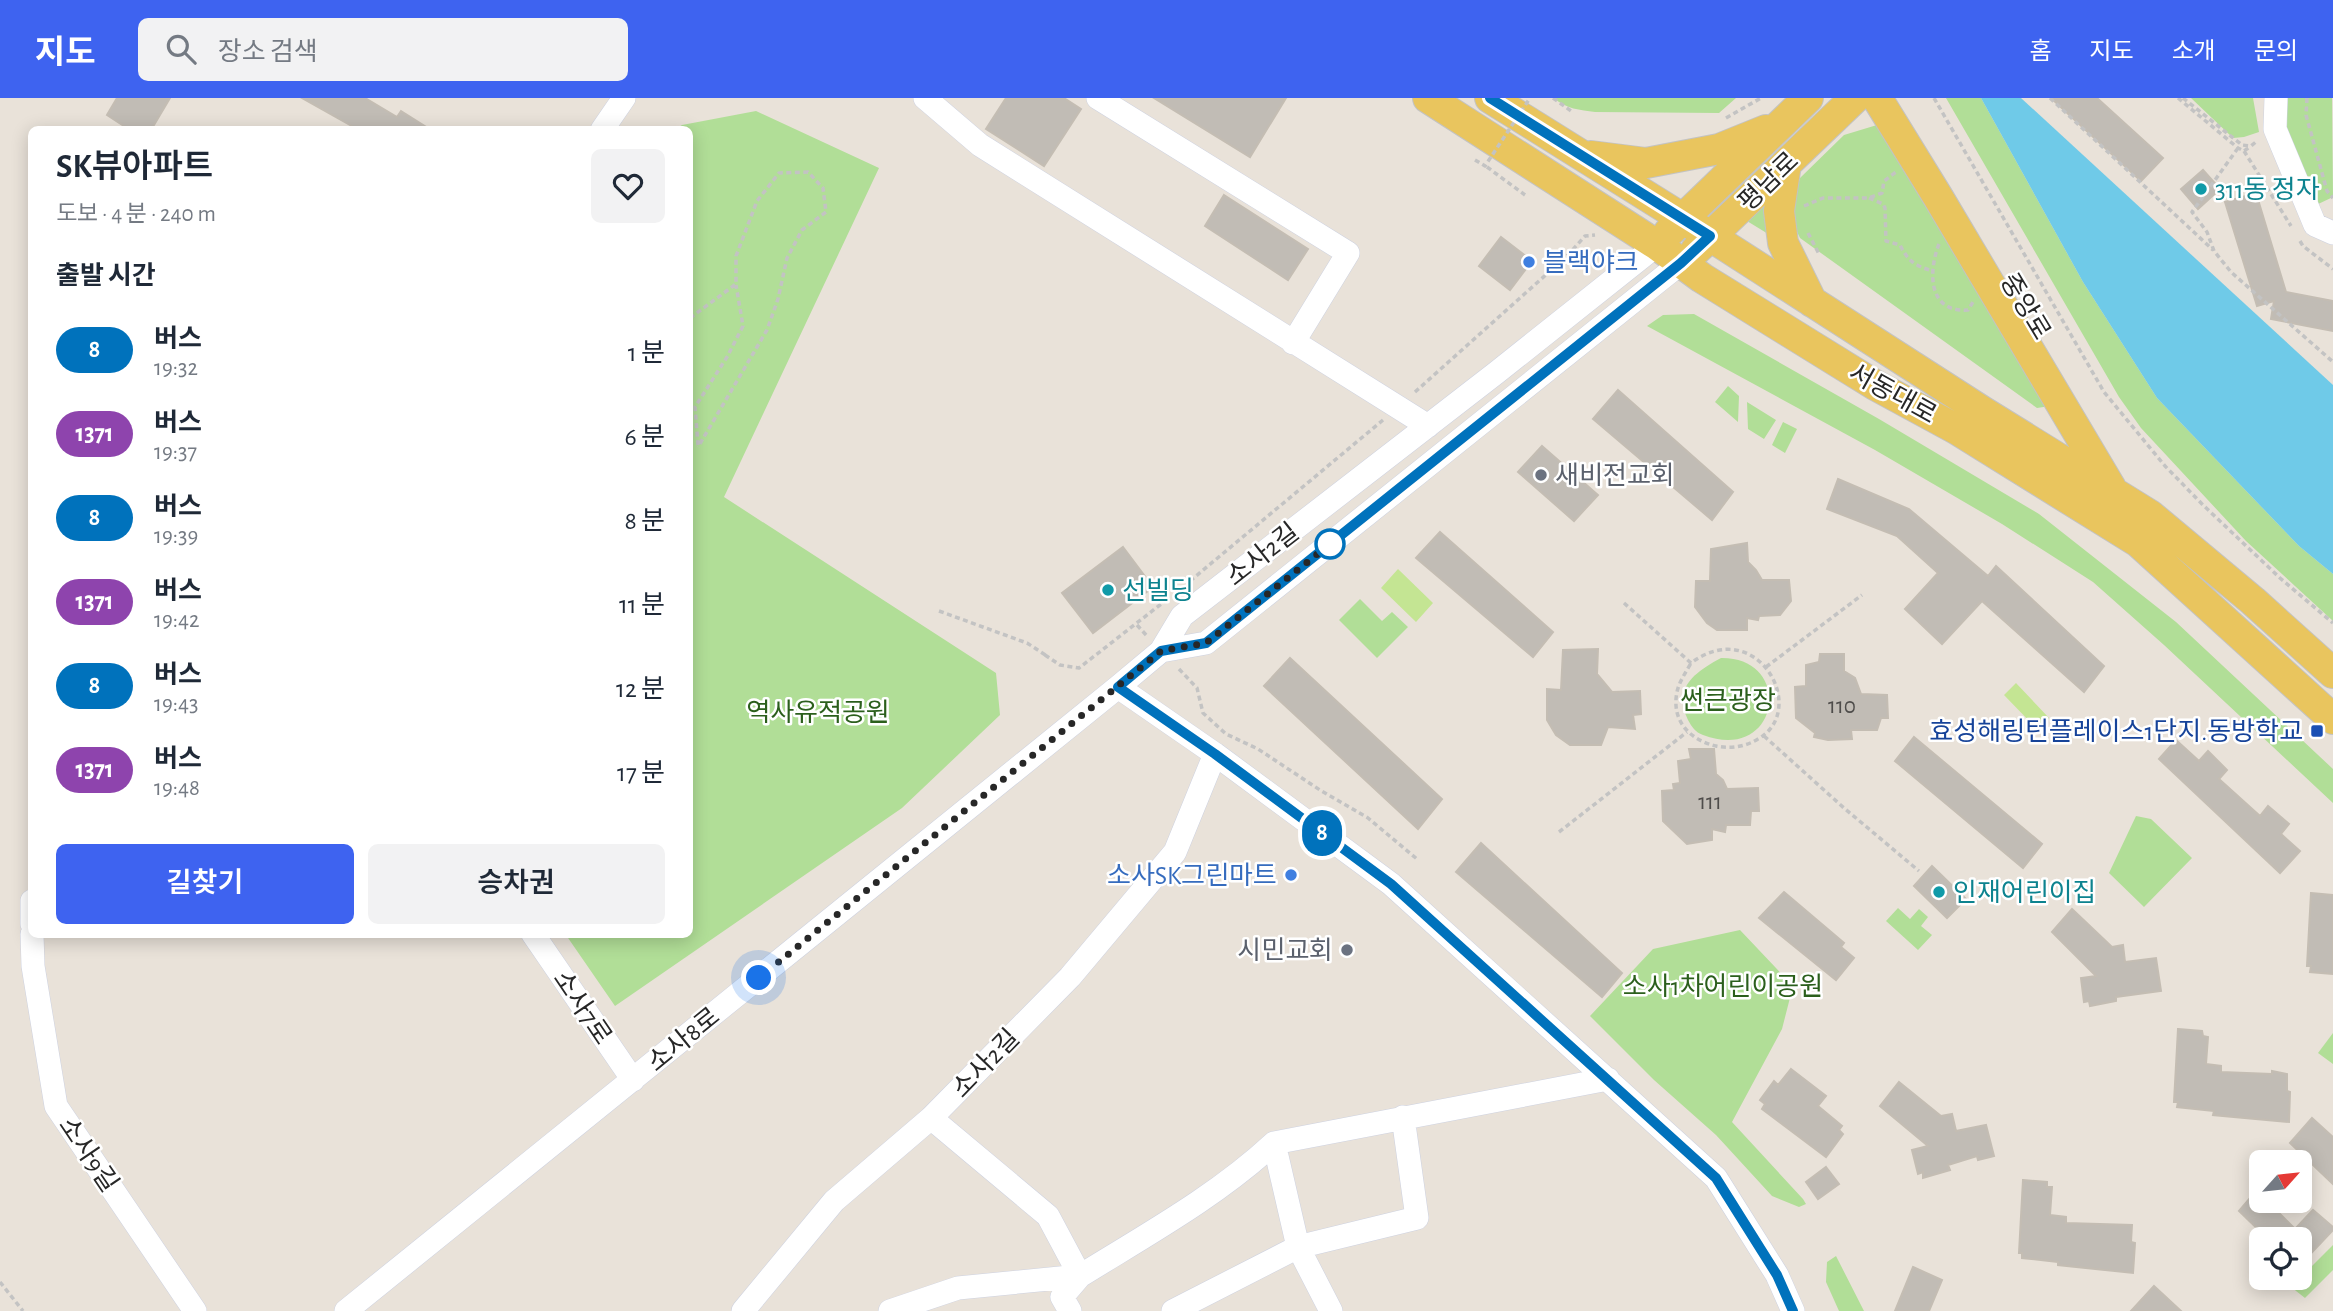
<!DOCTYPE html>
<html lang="ko">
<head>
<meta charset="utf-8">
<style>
	body { margin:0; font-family:"Alegreya Sans","Noto Sans KR",sans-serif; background:#f2f2f3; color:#1f2937; height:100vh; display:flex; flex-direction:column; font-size:26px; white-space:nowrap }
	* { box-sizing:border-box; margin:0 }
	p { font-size:23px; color:#747a83 }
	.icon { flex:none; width:38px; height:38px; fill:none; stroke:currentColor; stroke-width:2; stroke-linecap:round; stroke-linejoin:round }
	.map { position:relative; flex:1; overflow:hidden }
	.drawer { position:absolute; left:28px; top:28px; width:665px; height:812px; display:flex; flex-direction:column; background:#fff; border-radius:10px; box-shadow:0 4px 18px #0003 }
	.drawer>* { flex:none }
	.badge { padding:0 14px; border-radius:23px; font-size:24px; line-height:46px }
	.needle { width:46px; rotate:63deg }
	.buttons { position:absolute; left:2249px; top:1052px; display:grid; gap:14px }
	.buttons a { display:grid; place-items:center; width:63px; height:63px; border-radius:10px; background:#fff; box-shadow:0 4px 18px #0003; font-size:35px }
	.you { position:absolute; width:35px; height:35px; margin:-18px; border:5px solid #fff; border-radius:50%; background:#1a73e8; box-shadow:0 0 0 10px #1a73e833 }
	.map>.badge { position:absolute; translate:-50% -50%; box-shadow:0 0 0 4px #fff }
	h2 { padding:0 28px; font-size:26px; line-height:63px }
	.round { display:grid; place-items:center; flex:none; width:74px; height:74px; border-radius:10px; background:#f2f2f3 }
	.overview { display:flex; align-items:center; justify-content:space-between; height:119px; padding:0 28px }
	h1 { font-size:33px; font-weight:600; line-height:52px }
	.action { display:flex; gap:14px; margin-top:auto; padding:14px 28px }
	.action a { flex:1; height:80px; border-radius:10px; background:#3e63f0; color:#fff; font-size:28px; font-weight:600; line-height:80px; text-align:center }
	.action a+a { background:#f2f2f3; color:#1f2937 }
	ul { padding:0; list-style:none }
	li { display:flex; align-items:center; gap:21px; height:84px; padding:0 28px }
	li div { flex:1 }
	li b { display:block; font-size:26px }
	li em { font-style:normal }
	li .badge { min-width:77px; font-weight:700; text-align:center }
	header { display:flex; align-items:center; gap:42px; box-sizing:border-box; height:98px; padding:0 35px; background:#3e63f0; color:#fff }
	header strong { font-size:33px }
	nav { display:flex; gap:38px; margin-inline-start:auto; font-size:24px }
	.search { width:490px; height:63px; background:#f2f2f3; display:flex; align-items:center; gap:18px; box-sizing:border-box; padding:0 24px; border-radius:10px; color:#747a83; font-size:26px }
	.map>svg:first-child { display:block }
	.green { fill:#b1de97 }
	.pitch { fill:#c4e593 }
	.water { fill:#6fcae8 }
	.building { fill:#c1bcb5; stroke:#c4bdb3; stroke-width:2 }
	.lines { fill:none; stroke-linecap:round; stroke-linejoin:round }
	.minor-casing { stroke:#ced2e0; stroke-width:24 }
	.major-casing { stroke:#c3c3c3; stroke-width:32 }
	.path { stroke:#c3c3c3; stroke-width:3.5; stroke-dasharray:5 3.5; stroke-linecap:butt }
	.minor { stroke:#fff; stroke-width:23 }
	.major { stroke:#e9c55e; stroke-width:30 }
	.path-bridge { stroke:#c3c3c3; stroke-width:3.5; stroke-dasharray:5 3.5; stroke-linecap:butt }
	.line-casing { stroke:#fff; stroke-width:16 }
	.line { stroke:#0072bc; stroke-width:10 }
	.walk { stroke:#272727; stroke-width:7; stroke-dasharray:0 12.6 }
	.culture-dot { fill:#0f9aa8; stroke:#fff; stroke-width:2.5 }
	.shop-dot { fill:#3f7fe0; stroke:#fff; stroke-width:2.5 }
	.worship-dot { fill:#6b7280; stroke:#fff; stroke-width:2.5 }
	.stop-dot { fill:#fff; stroke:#0072bc; stroke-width:3.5 }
	.transit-dot { fill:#1a4fb4; stroke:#fff; stroke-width:2.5 }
	.labels { text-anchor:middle; stroke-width:5; stroke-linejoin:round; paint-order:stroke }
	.number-label { font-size:23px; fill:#4e4c4a }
	.street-label { font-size:26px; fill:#272727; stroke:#fff }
	.culture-label { font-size:26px; fill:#0d838f; stroke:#fff; text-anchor:start }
	.shop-label { font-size:26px; fill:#366cbe; stroke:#fff; text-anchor:start }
	.worship-label { font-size:26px; fill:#5b616d; stroke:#fff; text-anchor:start }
	.park-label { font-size:26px; fill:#2b5f1c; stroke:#fff }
	.transit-label { font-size:26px; fill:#164399; stroke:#fff; text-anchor:end }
</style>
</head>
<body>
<header>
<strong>지도</strong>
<div class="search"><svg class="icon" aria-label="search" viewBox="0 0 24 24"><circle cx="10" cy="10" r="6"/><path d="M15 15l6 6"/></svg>장소 검색</div>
<nav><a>홈</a><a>지도</a><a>소개</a><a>문의</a></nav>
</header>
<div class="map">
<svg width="2333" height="1213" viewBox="0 0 2333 1213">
	<rect width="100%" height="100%" fill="#e9e2d9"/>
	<path class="green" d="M1554,0H1736L1719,15L1595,14C1580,12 1566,11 1554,0Z
		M1946,0H1981L2083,184L2157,300L2299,448L2333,476V523L2246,443L2141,330L2119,299Z
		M2191,0H2253L2259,34L2244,39L2233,40Z
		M2286,0H2332L2333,99L2314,108L2285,37Z
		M756,13L879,70L724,399L996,575L1000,617L902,710L615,908L566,837L690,836V32L676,31L682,27Z
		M1877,27L2050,308L2037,310L1800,140L1792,123V105L1800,80L1844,37Z
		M1776,91L1783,145L1747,123Z
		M1694,216L1879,321L2039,416L2176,524L2333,671V705L2164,547L2093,484L2002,426L1875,352L1647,228L1663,217Z
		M1728,288L1739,298L1738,324L1715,304Z
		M1747,304L1776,322L1764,341L1748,331Z
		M1783,324L1797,331L1785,355L1772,347Z
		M1360,501L1382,523L1392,514L1408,529L1377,560L1339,522Z
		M1721,560C1795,559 1780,666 1703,637C1695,634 1692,629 1688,622C1672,590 1695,574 1721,560Z
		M2136,718L2151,721L2192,760L2144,809L2109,775Z
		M1898,810L1910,821L1919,811L1928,819L1921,828L1932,837L1918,852L1886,823Z
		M1740,832L1793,888L1782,931L1732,1024L1803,1101L1806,1106L1799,1109L1772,1098L1716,1037L1654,982L1590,918L1653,851Z
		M2333,935V966L2318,955Z
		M2333,1147V1172L2305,1200L2291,1189Z
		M1836,1158L1864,1213H1839L1826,1184L1827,1164Z"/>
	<path class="pitch" d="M1398,471L1433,505L1416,524L1381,490Z
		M2016,585L2049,620L2037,631L2004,597Z"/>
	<path class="water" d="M1981,0H2021L2333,287V476L2299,448L2157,300L2083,184Z"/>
	<path class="building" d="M117,0H170L151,32H130L107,17Z
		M302,0H365L397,19L401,13L431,32H359Z
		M1006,0H1064L1081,11L1044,68L986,31Z
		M1154,0H1286L1250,59Z
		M2051,0H2097L2163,60L2141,83Z
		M2203,72L2220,91L2198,111L2181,91Z
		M2256,95L2286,194L2333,203V233L2271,221L2274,203L2257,208L2225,104Z
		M1224,97L1308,151L1288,182L1205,128Z
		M1501,139L1532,163L1510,192L1479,168Z
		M1618,292L1733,394L1712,422L1593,321Z
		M1542,348L1598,397L1574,423L1518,374Z
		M1838,381L1909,411L1988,478L1996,468L2104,568L2084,594L1982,503L1942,546L1905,511L1938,475L1897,438L1827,411Z
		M1440,434L1553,534L1533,559L1416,460Z
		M1747,445L1748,464L1756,472L1762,482H1789L1791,503L1780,517L1759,518L1758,522L1747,520V532H1717L1707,525L1695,509L1696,483H1710L1711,451Z
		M1123,449L1153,489L1093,535L1062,495Z
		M1598,551L1597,576L1612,594L1640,593L1641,616L1633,617L1635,631L1608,629L1601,647H1570L1556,637L1547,622V591L1561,592L1563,552Z
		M1820,556H1844V573L1855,580L1861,596L1887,597L1888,620H1881L1877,632H1851L1852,641L1828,642L1814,639L1815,635L1796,620L1795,589L1806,588V567L1819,564Z
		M1290,560L1442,701L1418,731L1264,588Z
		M1914,639L2042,746L2023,770L1895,663Z
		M2176,642L2199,663L2208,653L2227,672L2219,681L2260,718L2268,708L2289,726L2281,736L2300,753L2280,775L2159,661Z
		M1689,651H1714L1716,676L1723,682L1727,691L1758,690L1759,713H1751L1750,727H1726L1725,734L1712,731V742L1687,746L1663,723L1662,693L1674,692L1673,686L1680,685L1678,663L1691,661Z
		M1481,745L1622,875L1602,899L1456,774Z
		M1932,768L1966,801L1947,820L1914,788Z
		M1784,794L1844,845L1841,849L1854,860L1836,882L1759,820Z
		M2311,795L2333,797V876L2310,874L2311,868H2307Z
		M2072,811L2112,849L2123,847L2125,864L2156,860L2161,893L2116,899V903L2090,908L2089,903L2084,904L2081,880L2096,878L2052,834Z
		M2178,931L2202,933L2203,938L2208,939L2206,966L2221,968V974L2272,976V973L2287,976V993L2290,994L2289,1024L2213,1017L2214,1013L2177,1009L2178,1004H2174Z
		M1791,971L1826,998L1818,1008L1842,1028L1839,1032L1843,1036L1826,1059L1762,1011L1765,1006L1760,1002L1774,983L1778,987Z
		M1899,984L1941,1018L1952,1016L1956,1033L1986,1027L1994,1058L1978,1062L1977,1058L1948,1067L1950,1072L1923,1080V1074L1918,1076L1912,1052L1928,1048L1880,1008Z
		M2312,1020L2333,1039V1086L2290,1045Z
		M1826,1069L1839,1086L1818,1101L1806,1084Z
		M2023,1082L2047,1084V1089H2052L2050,1117L2066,1119V1125L2132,1127L2131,1144L2135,1145L2133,1175L2058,1167V1164L2022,1160V1155H2019Z
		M2256,1093L2261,1098V1102H2266L2295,1131L2313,1112L2333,1129V1132L2300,1167V1141H2268L2239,1113Z
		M1913,1169L1942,1182L1929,1213H1895Z
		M2154,1188L2181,1213H2131Z"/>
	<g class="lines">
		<g class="minor-casing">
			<path id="minor" d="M925,0L980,47L1428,328
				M1098,0L1348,155L1293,245
				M2276,0L2275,31L2315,127L2333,135
				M602,32L624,0
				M1161,553L1206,545L1681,165
				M1118,589L1215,656L1391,786L1716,1080L1777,1177L1793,1213
				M32,803V826
				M32,836L33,868L56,1008L195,1213
				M533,836L633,982
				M931,1020L1048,1118L1080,1178C1146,1137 1217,1098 1274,1045L1608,981
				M1274,1045L1298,1149L1331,1213
				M346,1213L1118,589L1161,553L1182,518L1496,275L1657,147
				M743,1213L834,1103L931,1020L1070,879L1175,754L1215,656
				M890,1213L958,1190L1080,1178
				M1070,1213L1062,1199L1080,1178
				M1173,1213L1298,1149L1417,1120L1403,1019"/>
		</g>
		<g class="major-casing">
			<path id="major" d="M1428,0L1657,147L1702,180L1875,287L1956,331L2138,444L2333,621
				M1490,0L1682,120L1982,313L2150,417L2253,503L2333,575
				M1877,0L1938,99L2111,390
				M1591,58L1646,65L1719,51L1766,32
				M1786,66L1779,113L1783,145L1812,204
				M1669,134L1808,0
				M1696,152L1855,0"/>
		</g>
		<path class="path" d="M1553,0L1571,13
			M1934,0L2104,294L2165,368L2203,407L2280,480L2333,525
			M2050,0L2213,152
			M2178,0L2238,50L2244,53L2251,48
			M2183,0L2242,47L2251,48L2257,43
			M2307,0L2306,17L2327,93L2333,100
			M1726,20L1761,0
			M2238,50L2192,114L2207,134L2214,153L2231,174L2333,264
			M2244,53L2291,128
			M1487,69L1525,97
			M1869,100L1883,106L1885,110L1886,143L1900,147C1908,163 1915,168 1933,173
			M1804,108L1823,100H1869L1882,95L1884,83L1896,74
			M1808,135L1819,156
			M2300,143L2303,148L2333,171
			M1939,146C1928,174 1928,215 1968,212L1973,204
			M690,220L736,186V158L757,103L779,75L808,74L823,90L826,114L802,132L787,160L778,201L767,232L698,349
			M1415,294L1568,157L1585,138L1595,137
			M698,347L695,309L727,259L743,228L736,187
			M1190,483L1383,322
			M1624,505L1691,565C1757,516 1810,612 1758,641C1745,649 1730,651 1716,648C1690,642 1671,623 1677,594C1679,584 1686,574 1691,565
			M939,513L1027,545L1047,558
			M1137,527L1147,538
			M1045,557L1060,567L1079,570L1165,503
			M1766,569L1862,497
			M1179,571L1197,590L1203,615L1226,636L1258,651L1320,692L1368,720L1417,761
			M1764,638L1844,710L1919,773
			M1559,734L1687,634
			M0,1184L23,1213"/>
		<use href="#minor" class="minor"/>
		<use href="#major" class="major"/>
		<path class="path-bridge" d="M1475,62L1485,68L1530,0"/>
	</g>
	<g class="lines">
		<g class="line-casing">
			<path id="line" d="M1490,0L1710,138L1681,165L1206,545L1161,553L1118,589L1215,656L1391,786L1716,1080L1777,1177L1793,1213"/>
		</g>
		<use href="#line" class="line"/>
		<path class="walk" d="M759,880L1161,553L1206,545L1330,446"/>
	</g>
	<g class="culture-dot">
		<circle cx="2201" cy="91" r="7"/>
		<circle cx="1108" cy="492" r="7"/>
		<circle cx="1939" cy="794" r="7"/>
	</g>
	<g class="shop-dot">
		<circle cx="1529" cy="164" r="7"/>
		<circle cx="1291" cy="777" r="7"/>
	</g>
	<g class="worship-dot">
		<circle cx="1541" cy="377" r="7"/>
		<circle cx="1347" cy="852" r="7"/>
	</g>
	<circle class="stop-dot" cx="1330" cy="446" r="14"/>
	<rect class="transit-dot" x="2310" y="626" width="14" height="14" rx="3.5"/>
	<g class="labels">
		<g class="number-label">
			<text x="1842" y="615">110</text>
			<text x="1710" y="711">111</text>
		</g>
		<g class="street-label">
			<text transform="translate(1768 83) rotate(-44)" y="9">평남로</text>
			<text transform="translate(2026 208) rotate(59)" y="9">중앙로</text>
			<text transform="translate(1893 295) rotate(29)" y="9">서동대로</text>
			<text transform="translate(1262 456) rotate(-38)" y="9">소사2길</text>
			<text transform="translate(583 909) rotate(56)" y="9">소사7로</text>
			<text transform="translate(683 941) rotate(-39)" y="9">소사8로</text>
			<text transform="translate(985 965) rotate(-46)" y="9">소사2길</text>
			<text transform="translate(89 1056) rotate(56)" y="9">소사9길</text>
		</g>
		<g class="culture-label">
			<text x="2215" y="100">311동 정자</text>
			<text x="1122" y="501">선빌딩</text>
			<text x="1953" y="803">인재어린이집</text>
		</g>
		<g class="shop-label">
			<text x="1543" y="173">블랙야크</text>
			<text x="1277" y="786" text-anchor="end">소사SK그린마트</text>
		</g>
		<g class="worship-label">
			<text x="1555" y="386">새비전교회</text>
			<text x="1333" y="861" text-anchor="end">시민교회</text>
		</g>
		<g class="park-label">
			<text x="1728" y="611">썬큰광장</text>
			<text x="818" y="623">역사유적공원</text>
			<text x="1723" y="897">소사1차어린이공원</text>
		</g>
		<g class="transit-label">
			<text x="2303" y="642">효성해링턴플레이스1단지.동방학교</text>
		</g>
	</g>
</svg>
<div class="buttons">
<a><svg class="needle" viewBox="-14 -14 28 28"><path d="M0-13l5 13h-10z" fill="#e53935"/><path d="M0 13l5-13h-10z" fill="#747a83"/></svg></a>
<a><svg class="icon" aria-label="locate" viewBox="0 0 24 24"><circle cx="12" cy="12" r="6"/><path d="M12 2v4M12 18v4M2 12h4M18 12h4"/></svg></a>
</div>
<div class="you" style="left:759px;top:880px"></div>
<b class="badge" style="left:1322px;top:735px;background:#0072bc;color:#fff">8</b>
<section class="drawer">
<div class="overview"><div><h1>SK뷰아파트</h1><p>도보 · 4 분 · 240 m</p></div><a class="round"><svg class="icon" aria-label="heart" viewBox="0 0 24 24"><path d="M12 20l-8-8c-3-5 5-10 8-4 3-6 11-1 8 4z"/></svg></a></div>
<h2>출발 시간</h2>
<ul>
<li><span class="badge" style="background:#0072bc;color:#fff">8</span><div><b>버스</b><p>19:32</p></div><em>1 분</em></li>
<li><span class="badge" style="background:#8e44ad;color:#fff">1371</span><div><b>버스</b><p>19:37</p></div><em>6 분</em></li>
<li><span class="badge" style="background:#0072bc;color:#fff">8</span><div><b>버스</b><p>19:39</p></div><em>8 분</em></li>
<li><span class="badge" style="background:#8e44ad;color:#fff">1371</span><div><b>버스</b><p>19:42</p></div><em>11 분</em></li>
<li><span class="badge" style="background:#0072bc;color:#fff">8</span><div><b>버스</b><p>19:43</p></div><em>12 분</em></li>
<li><span class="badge" style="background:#8e44ad;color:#fff">1371</span><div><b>버스</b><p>19:48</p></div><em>17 분</em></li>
</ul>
<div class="action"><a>길찾기</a><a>승차권</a></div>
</section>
</div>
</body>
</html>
